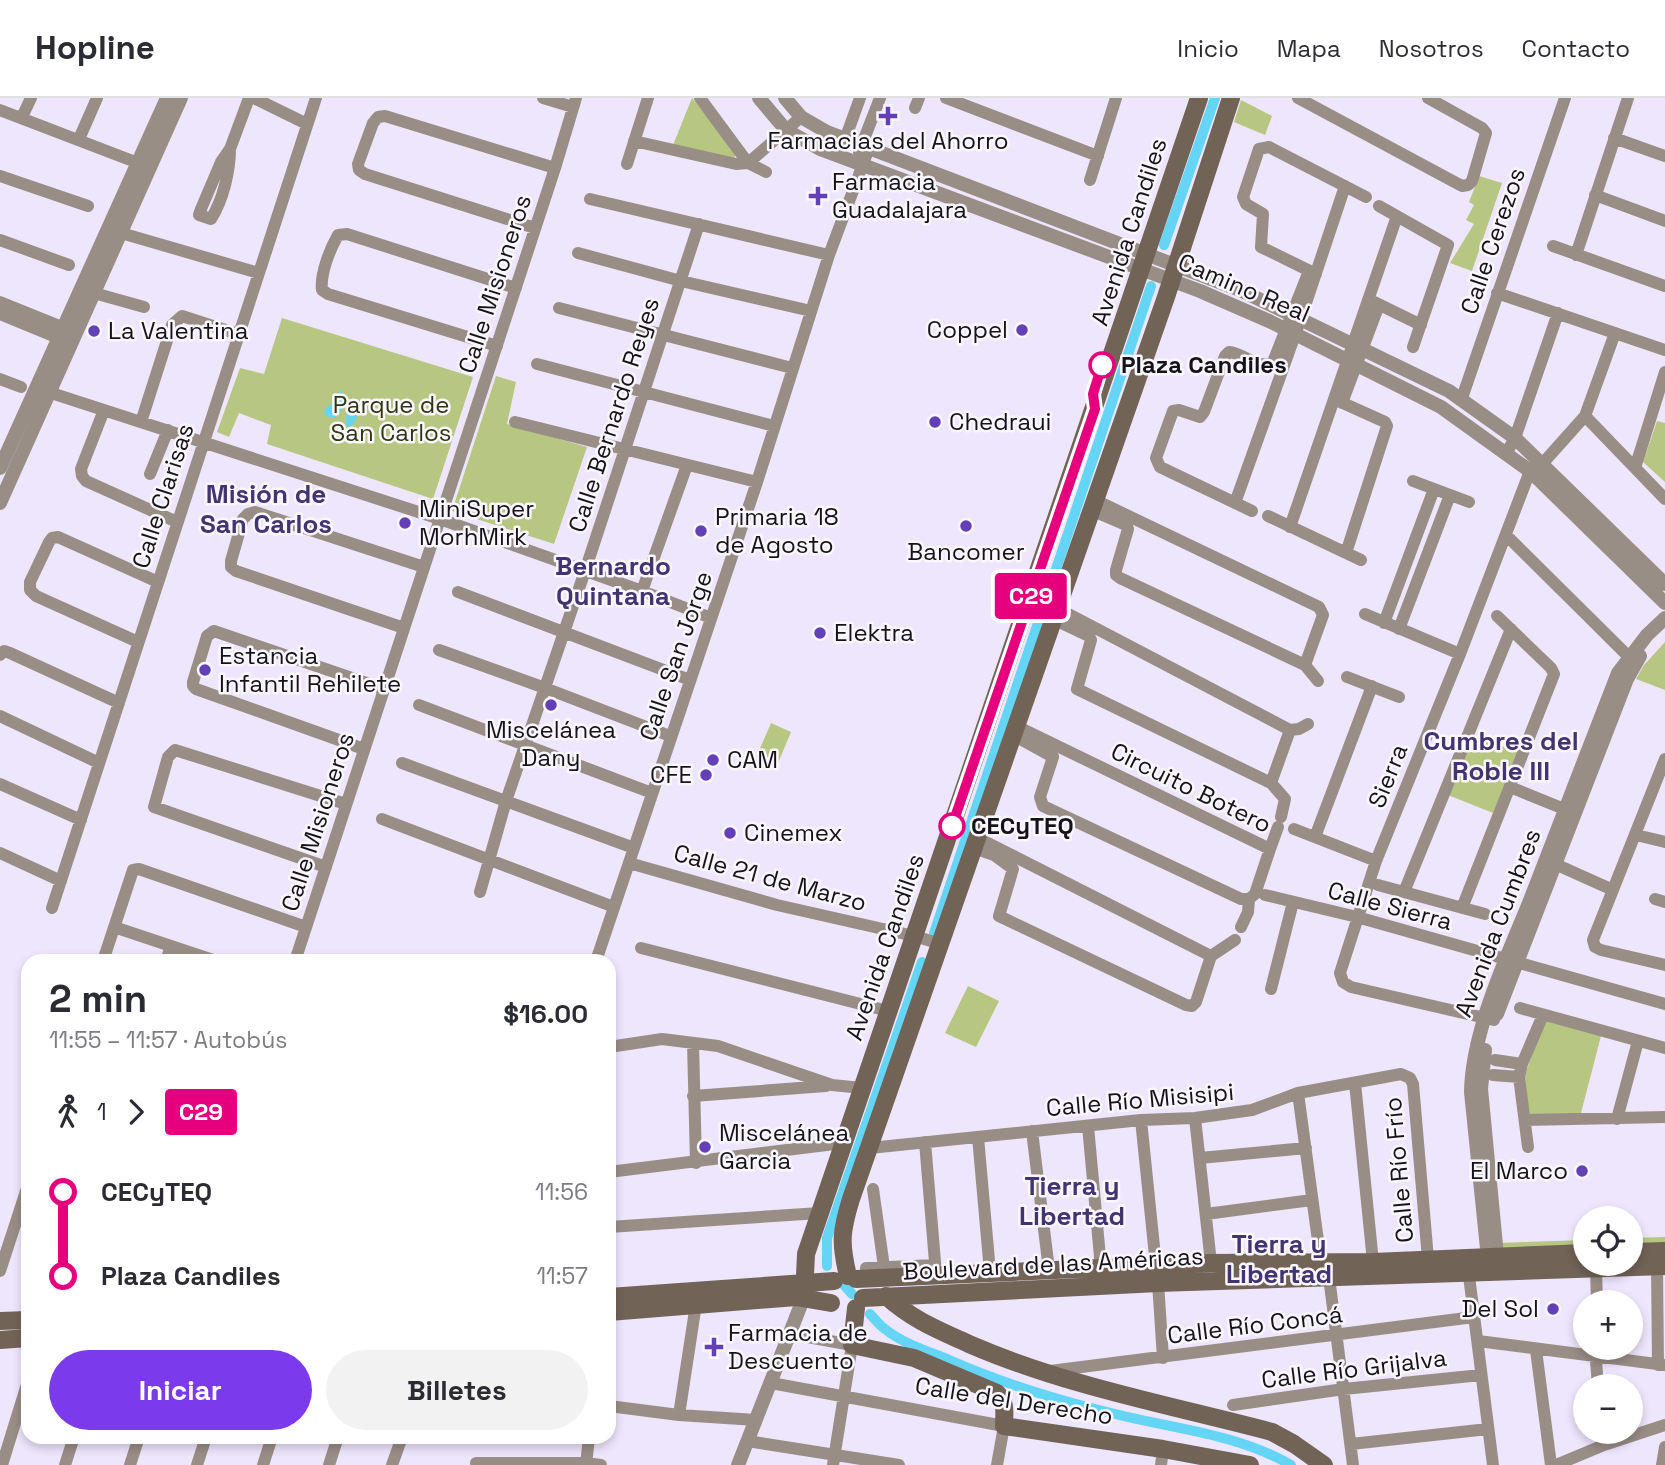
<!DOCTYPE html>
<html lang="es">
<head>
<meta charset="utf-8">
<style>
	body { margin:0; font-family:"Space Grotesk",sans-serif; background:#f2f2f3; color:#2b2b33; height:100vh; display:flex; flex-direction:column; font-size:26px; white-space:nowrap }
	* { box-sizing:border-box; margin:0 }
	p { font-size:23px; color:#7c7c81 }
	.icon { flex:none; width:38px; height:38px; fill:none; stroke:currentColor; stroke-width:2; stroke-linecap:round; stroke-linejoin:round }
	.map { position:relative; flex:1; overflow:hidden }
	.sheet { position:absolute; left:21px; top:856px; width:595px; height:490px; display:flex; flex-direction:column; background:#fff; border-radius:21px; box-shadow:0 4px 10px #0003 }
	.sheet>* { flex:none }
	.badge { padding:0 14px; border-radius:5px; font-size:24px; line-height:46px }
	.controls { position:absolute; left:1573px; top:1108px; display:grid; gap:14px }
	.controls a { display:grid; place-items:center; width:70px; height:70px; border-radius:50%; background:#fff; box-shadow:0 4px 10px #0003; font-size:35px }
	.map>.badge { position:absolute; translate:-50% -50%; box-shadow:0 0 0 4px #fff }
	.legs { display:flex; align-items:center; gap:10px; height:77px; padding:0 28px; font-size:23px }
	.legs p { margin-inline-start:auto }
	.summary { display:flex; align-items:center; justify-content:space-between; height:119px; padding:0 28px }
	h1 { font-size:38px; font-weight:700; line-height:52px }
	.primary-button { display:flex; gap:14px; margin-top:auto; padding:14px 28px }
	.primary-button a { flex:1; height:80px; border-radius:42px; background:#7c3aed; color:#fff; font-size:28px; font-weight:700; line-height:80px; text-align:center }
	.primary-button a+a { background:#f2f2f3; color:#2b2b33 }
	ul { padding:0 28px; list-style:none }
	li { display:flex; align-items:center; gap:24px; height:84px; font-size:26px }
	li i { display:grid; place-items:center; width:10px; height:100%; margin:0 9px; background:currentColor }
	li i::after { content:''; width:18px; height:18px; margin:-9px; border:5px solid; border-radius:50%; background:#fff }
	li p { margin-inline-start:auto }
	li:first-child i { background:linear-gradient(#0000 50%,currentColor 0) }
	li:last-child i { background:linear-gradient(currentColor 50%,#0000 0) }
	header { display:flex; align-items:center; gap:42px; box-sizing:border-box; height:98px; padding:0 35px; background:#fff; border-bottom:2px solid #e1e1e2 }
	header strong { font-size:33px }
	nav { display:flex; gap:38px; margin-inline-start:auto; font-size:24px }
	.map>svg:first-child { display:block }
	.green { fill:#b7c681 }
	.water { fill:#64d5f5 }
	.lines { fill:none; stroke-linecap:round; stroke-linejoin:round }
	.canal { stroke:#64d5f5; stroke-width:10 }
	.minor { stroke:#998e86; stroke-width:12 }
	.tertiary { stroke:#998e86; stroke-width:14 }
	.secondary { stroke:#726357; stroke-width:18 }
	.line-1-casing { stroke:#fff; stroke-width:16 }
	.line-1 { stroke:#e6007e; stroke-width:10 }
	.poi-dot { fill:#6340b8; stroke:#f9f6fc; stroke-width:2.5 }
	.stop-1-dot { fill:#fff; stroke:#e6007e; stroke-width:3.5 }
	.labels { text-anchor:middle; stroke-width:5; stroke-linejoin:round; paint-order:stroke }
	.poi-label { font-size:24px; fill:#16121c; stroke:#f9f6fc; text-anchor:start }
	.street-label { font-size:24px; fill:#16121c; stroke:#f9f6fc }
	.stop-label { font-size:24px; font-weight:bold; fill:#16121c; stroke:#f9f6fc; text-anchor:start }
	.park-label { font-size:24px; fill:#303612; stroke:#f9f6fc }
	.neighbourhood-label { font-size:26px; font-weight:bold; fill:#423470; stroke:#f9f6fc }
</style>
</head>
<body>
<header>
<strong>Hopline</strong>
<nav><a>Inicio</a><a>Mapa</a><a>Nosotros</a><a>Contacto</a></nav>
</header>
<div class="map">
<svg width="1665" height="1367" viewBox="0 0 1665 1367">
	<rect width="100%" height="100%" fill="#eee6fd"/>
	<path class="green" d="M692,0L736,55L733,63L673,47Z
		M1241,2L1272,18L1265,37L1234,24Z
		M1479,78L1502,85L1472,173L1450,165L1474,126L1466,122L1474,107L1469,104Z
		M282,220L473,279L433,401L267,346L271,327L239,315L229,339L217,334L240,270L264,276Z
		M496,278L516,284L507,326L587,349L554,446L452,413Z
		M1657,323L1665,325V384L1643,364Z
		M1665,544V592L1636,581L1644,567Z
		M771,625L791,634L776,670L755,662Z
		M1472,637L1517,654L1493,715L1448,697Z
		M968,888L999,903L976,949L945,935Z
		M1547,922L1601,938L1581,1015L1530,1017L1528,1012L1525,977L1543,925Z
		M1665,1139V1153L1631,1154V1140Z
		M1585,1142V1155L1498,1156L1497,1145Z"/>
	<path class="water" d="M339,293L342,294V301L351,303L355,301L362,307C357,315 357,322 351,329L346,327L347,305L336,319L332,320L325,317L324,312L336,302Z"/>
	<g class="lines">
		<path class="canal" d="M1164,147L1215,0
			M934,835L1151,188
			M827,1168V1140L922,864
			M844,1187L852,1196
			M870,1216C875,1221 879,1227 885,1231C902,1245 927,1253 947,1261C997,1283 1050,1300 1103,1313C1166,1330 1234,1334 1291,1367"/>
		<path class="minor" d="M254,0L307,26
			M543,0L573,9
			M700,0L748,65
			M946,0L1098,58
			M1298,0L1462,88L1468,87L1472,83L1486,35L1482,30L1428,0
			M915,10L919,0
			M0,12L138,65
			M22,19L31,0
			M1614,40L1665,58
			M79,41L97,0
			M634,43L736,66L748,65L766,74
			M230,51C230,73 223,102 211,121L199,117L201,111L221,64L230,51L249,0
			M859,54L880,0
			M839,58L860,0
			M748,65L801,19
			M627,66L648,0
			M0,78L88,108
			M1090,82L1116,0
			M1595,97L1665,123
			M590,101L829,157
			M1379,108L1448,147L1413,249
			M535,130L365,76L359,72L358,66L373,25L378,19L385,18L555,70
			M121,135L259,175
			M0,142L69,167
			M1553,148L1665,188
			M578,155L681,183L811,213
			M1576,157L1628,0
			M1316,176L1261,149L1263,116L1246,106L1243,99L1259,51L1269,49L1366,99
			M94,195L144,209
			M1497,195L1665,252
			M0,204L72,233
			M1374,204L1421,227
			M559,210L792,270
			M0,216L68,244
			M497,248L328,196L322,192C320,176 330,151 338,137L347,136L516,190
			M537,266L774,328
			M0,281L21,289
			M42,292L440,421L642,493L711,520
			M1462,300L1565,0
			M1334,301L1385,324L1387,328L1346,455
			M1342,305L1379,207
			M104,312L81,371L82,378L86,383L177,424
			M1585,318L1665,401
			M141,324L172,227L182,218L238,236
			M515,324L757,384
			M1507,354L1515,340L1558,215
			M1543,365L1585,318L1615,235
			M1635,370L1665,274
			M150,376L168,332
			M1413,383L1469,404
			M1095,402L1319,509L1323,517L1305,567
			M1235,405L1301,220L1345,88
			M1091,412L1126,427L1128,431L1116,472V477L1120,480L1305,567L1318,583
			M1252,413L1160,369L1156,360L1173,313L1179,312L1200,319L1204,314L1225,258L1229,254C1244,255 1259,273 1273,264L1309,173
			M1268,418L1361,462
			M1290,429L1397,118
			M1506,437L1629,559
			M642,493L687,367
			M458,494L690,582
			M1365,516L1460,556
			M1053,521L1089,538L1091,542L1077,591L1271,685L1290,632L1057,510
			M1384,525L1434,391
			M404,530L236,473L231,469V463L243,421L248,416L255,414L424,469
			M1399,531L1450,397
			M138,544L36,498L30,492V484L49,444L52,440L58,439L158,484
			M439,552L545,590L670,638
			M0,557L4,553L10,555L119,605
			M1347,579L1399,599
			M419,607L652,695
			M0,618L99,665
			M1290,632L1299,631L1308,626
			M1013,637L1053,659L1040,699L1043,708L1241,801H1249L1255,796L1270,751L1016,628
			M364,651L196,591L193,588V584L207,538L214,533L384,591
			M1665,661L1593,842L1595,849L1601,852L1665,867
			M402,665L634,750
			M1271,685L1285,701L1281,719
			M0,686L81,722
			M1510,689L1574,715
			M382,721L614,809
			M1294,731L1376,763
			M1636,737L1665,744
			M1315,739L1372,588
			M974,750L994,757L1013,771L999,818L1186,907L1192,908L1196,904L1211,858L978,740
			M1270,751L1278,729
			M0,755L61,783
			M629,765L777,807L914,838L941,846
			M1555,766L1613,792
			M326,769L154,709L168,659L175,652L346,706
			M1378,787L1485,816
			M480,794L506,703L585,473L699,126
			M1404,794L1511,531
			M1265,797L1357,819L1665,906
			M1655,801L1665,804
			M52,810L316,0
			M1462,810L1554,576L1551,570L1497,518
			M114,829L216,863
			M1241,829L1248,814L1249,801
			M641,850L888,913
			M1211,858L1235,842
			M103,863L133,772L139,771L306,829
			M166,863L171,848
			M295,863L555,70L576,0
			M596,863L757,384L829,157L869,50
			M1271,891L1293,804
			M1520,910L1665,950
			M1494,922L1351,889L1343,884L1340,875L1376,763L1460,556L1530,373
			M693,945L696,1065
			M609,949L662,941L718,948L832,987L862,990
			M1495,962L1522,966
			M1493,977L1519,979
			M1355,985L1373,1164
			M1298,995L1321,1165
			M693,998L826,988
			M1195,1020L1211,1165
			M1617,1021L1638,943
			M1141,1022L1156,1168
			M1525,1022L1665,1019
			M1088,1028L1101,1170
			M1032,1033L1049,1172
			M978,1039L990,1174
			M925,1044L936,1176
			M1528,1049L1519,979L1522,966L1543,917
			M870,1050L1141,1022L1195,1020L1252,1012L1298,995L1401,976L1410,980L1413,986L1428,1161
			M1200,1060L1306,1050
			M609,1074L843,1045
			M873,1091L884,1169
			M1206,1116L1312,1102
			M609,1129L820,1115
			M1657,1168L1658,1267
			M866,1170L935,1167
			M1468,1170L1493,1367
			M1596,1170L1597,1204
			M0,1173L28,1087
			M1329,1179L1353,1367
			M1158,1185L1163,1260
			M791,1236L852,1247L833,1367
			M1478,1243L1665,1267
			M1595,1250L1598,1288
			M1536,1252L1551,1367
			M1050,1273L1474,1219
			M771,1285L1004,1328L997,1367
			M1233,1307L1344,1291L1481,1277
			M609,1308L679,1317L756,1322
			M679,1317L696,1206
			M747,1343L899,1367
			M1351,1346L1488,1331
			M476,1365H586L601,1367
			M2,1367L28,1283
			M65,1367L74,1339
			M130,1367L139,1339
			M197,1367L206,1339
			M263,1367L272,1339
			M329,1367L338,1339
			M392,1367L402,1339
			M586,1367L589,1339
			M1161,1367L1163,1351
			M1556,1367L1604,1347L1665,1327
			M1662,1367L1665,1349"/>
		<path class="tertiary" d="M759,0L786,32L820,51L1200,193L1269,223L1441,309L1530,373L1665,505
			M785,0L801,19L827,34L1240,192L1449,293L1515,340L1665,486
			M0,370L167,0
			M0,405L181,0
			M1497,916L1627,581L1640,558
			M1485,952L1481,991L1498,1168
			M1489,1170L1471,994C1472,933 1506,861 1529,805C1559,728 1588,652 1618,575L1647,537L1665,520
			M738,1367L804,1199"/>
		<path class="secondary" d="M1631,1154L1665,1153
			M848,1178C840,1145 841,1133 851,1101L1166,199L1231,0
			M856,1181L1211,1165L1373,1164L1586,1155
			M886,1198C913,1222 936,1231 969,1246C1066,1288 1170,1307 1272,1334L1294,1346L1324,1367
			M609,1199L834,1183
			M804,1199L806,1156L1199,0
			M863,1200L1158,1185L1665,1168
			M856,1210L852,1247L914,1260L997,1295C1007,1305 1004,1315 1004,1328L1163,1351L1250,1367
			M609,1214L796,1199L831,1205
			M0,1223L28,1222
			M0,1242L28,1240"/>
	</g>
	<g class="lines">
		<g class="line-1-casing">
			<path id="line-1" d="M952,728L1095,311L1093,296L1102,267"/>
		</g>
		<use href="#line-1" class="line-1"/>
	</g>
	<g class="poi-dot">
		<path d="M884.5 7.5h7v7h7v7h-7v7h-7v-7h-7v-7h7z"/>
		<path d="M814.5 87.5h7v7h7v7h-7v7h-7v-7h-7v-7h7z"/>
		<circle cx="1022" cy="232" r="7"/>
		<circle cx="94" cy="233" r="7"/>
		<circle cx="935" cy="324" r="7"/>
		<circle cx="405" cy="425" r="7"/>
		<circle cx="966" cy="428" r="7"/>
		<circle cx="701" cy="433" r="7"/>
		<circle cx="820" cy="535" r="7"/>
		<circle cx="205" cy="572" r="7"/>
		<circle cx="551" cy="607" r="7"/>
		<circle cx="713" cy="662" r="7"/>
		<circle cx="706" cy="677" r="7"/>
		<circle cx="730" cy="735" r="7"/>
		<circle cx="705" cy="1049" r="7"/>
		<circle cx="1582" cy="1073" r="7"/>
		<circle cx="1553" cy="1211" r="7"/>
		<path d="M710.5 1238.5h7v7h7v7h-7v7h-7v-7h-7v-7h7z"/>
	</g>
	<g class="stop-1-dot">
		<circle cx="1102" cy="267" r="12"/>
		<circle cx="952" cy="728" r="12"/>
	</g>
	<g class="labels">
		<g class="poi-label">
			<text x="888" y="51" text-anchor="middle">Farmacias del Ahorro</text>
			<text x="832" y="92">Farmacia<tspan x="832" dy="28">Guadalajara</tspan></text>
			<text x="1008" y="240" text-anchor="end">Coppel</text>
			<text x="108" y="241">La Valentina</text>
			<text x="949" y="332">Chedraui</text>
			<text x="419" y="419">MiniSuper<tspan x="419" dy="28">MorhMirk</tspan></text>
			<text x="715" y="427">Primaria 18<tspan x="715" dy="28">de Agosto</tspan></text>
			<text x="966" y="462" text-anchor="middle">Bancomer</text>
			<text x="834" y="543">Elektra</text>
			<text x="219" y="566">Estancia<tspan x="219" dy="28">Infantil Rehilete</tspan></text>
			<text x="551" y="640" text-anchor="middle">Miscelánea<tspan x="551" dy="28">Dany</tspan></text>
			<text x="727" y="670">CAM</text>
			<text x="692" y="685" text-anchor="end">CFE</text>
			<text x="744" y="743">Cinemex</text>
			<text x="719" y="1043">Miscelánea<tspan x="719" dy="28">Garcia</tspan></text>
			<text x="1568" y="1081" text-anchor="end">El Marco</text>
			<text x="1539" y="1219" text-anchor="end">Del Sol</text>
			<text x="728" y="1243">Farmacia de<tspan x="728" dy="28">Descuento</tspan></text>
		</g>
		<g class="street-label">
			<text transform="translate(1129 134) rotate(-72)" y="8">Avenida Candiles</text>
			<text transform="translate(1493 143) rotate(-71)" y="8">Calle Cerezos</text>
			<text transform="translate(495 186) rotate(-72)" y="8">Calle Misioneros</text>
			<text transform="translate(1244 190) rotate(23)" y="8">Camino Real</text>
			<text transform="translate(614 317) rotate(-72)" y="8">Calle Bernardo Reyes</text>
			<text transform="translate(163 398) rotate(-72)" y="8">Calle Clarisas</text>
			<text transform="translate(676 558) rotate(-71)" y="8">Calle San Jorge</text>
			<text transform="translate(1388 678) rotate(-68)" y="8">Sierra</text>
			<text transform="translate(1191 690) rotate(26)" y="8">Circuito Botero</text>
			<text transform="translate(318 724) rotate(-72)" y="8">Calle Misioneros</text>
			<text transform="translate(770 780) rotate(15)" y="8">Calle 21 de Marzo</text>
			<text transform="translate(1390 808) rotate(15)" y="8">Calle Sierra</text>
			<text transform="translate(1498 825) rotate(-69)" y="8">Avenida Cumbres</text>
			<text transform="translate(885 849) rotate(-71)" y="8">Avenida Candiles</text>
			<text transform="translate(1140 1002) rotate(-5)" y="8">Calle Río Misisipi</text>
			<text transform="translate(1399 1072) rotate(-95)" y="8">Calle Río Frío</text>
			<text transform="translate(1053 1166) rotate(-3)" y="8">Boulevard de las Américas</text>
			<text transform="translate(1255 1227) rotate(-7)" y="8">Calle Río Concá</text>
			<text transform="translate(1354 1271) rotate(-7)" y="8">Calle Río Grijalva</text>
			<text transform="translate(1014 1303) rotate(9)" y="8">Calle del Derecho</text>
		</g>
		<g class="stop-label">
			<text x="1121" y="275">Plaza Candiles</text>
			<text x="971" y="736">CECyTEQ</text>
		</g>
		<g class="park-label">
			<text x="391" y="315">Parque de<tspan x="391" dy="28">San Carlos</tspan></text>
		</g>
		<g class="neighbourhood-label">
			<text x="266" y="405">Misión de<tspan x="266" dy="30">San Carlos</tspan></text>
			<text x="613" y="477">Bernardo<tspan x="613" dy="30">Quintana</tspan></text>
			<text x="1501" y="652">Cumbres del<tspan x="1501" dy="30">Roble III</tspan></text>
			<text x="1072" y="1097">Tierra y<tspan x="1072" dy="30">Libertad</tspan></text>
			<text x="1279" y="1155">Tierra y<tspan x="1279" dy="30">Libertad</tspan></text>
		</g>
	</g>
</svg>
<div class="controls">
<a><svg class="icon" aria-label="locate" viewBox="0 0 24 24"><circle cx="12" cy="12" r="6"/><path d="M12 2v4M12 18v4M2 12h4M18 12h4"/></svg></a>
<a>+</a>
<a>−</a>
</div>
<b class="badge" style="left:1031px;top:498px;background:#e6007e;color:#fff">C29</b>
<section class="sheet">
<div class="summary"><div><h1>2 min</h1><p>11:55 – 11:57 · Autobús</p></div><b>$16.00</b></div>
<div class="legs"><svg class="icon" aria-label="walk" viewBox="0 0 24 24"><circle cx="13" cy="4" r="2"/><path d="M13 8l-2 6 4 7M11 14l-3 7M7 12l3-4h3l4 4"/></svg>1<svg class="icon" aria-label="forward" viewBox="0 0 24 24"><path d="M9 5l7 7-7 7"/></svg><b class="badge" style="background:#e6007e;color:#fff">C29</b></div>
<ul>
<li><i style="color:#e6007e"></i><b>CECyTEQ</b><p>11:56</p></li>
<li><i style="color:#e6007e"></i><b>Plaza Candiles</b><p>11:57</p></li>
</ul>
<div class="primary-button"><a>Iniciar</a><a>Billetes</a></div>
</section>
</div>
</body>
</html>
